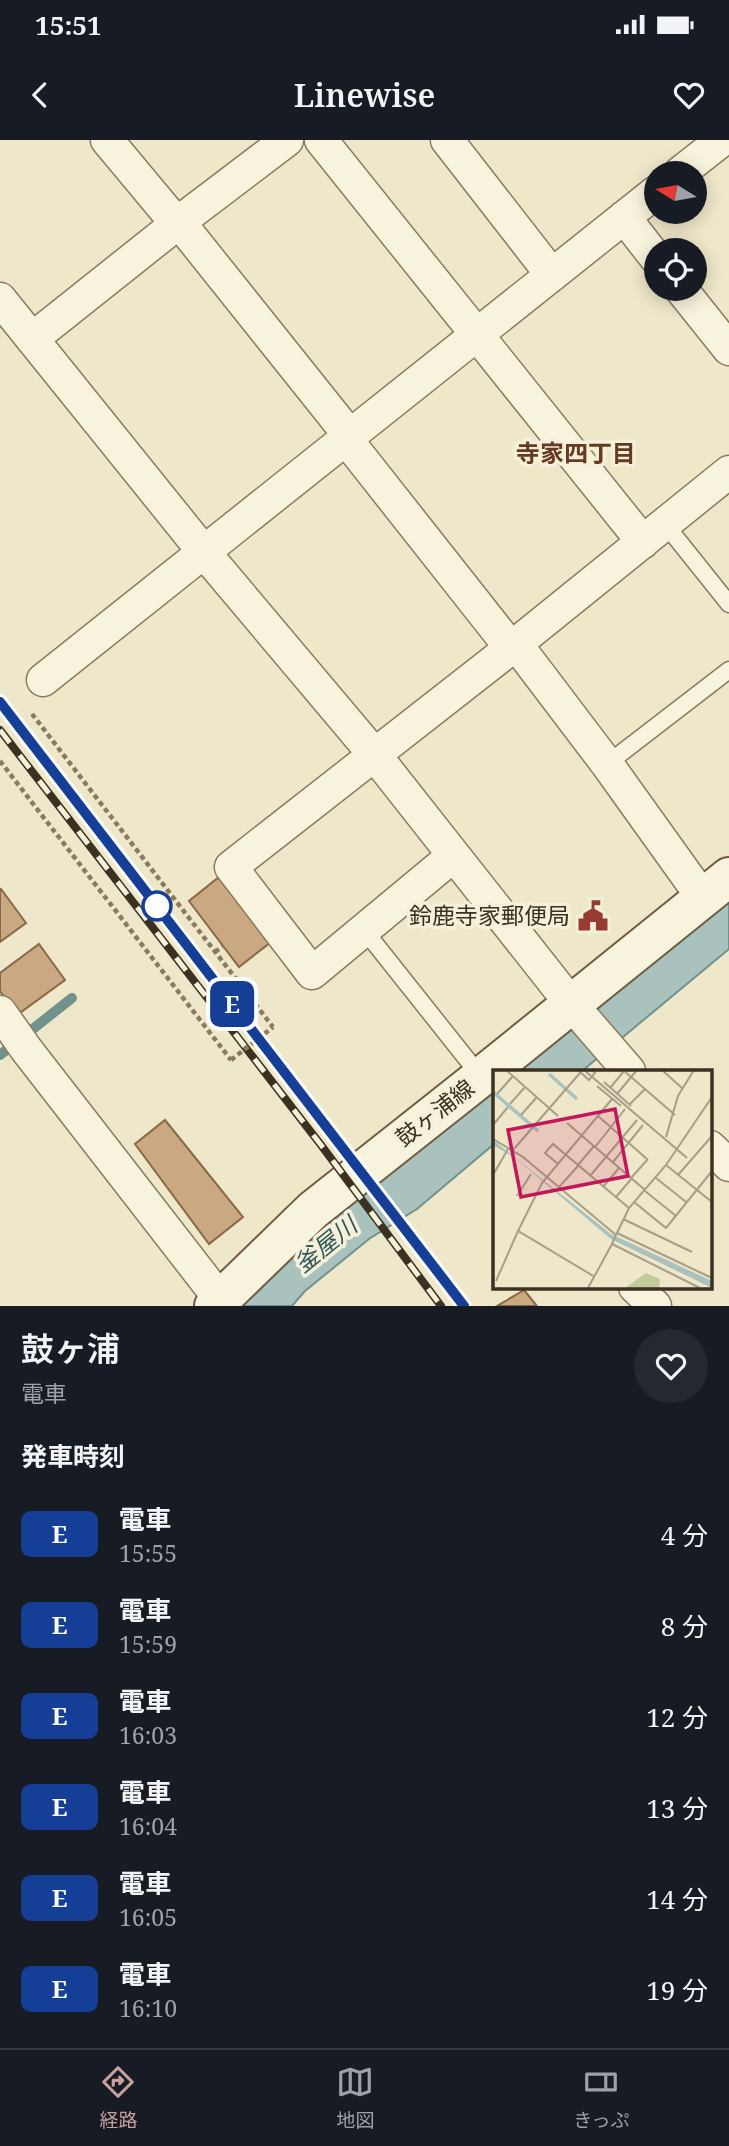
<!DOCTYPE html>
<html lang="ja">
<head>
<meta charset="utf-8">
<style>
	body { margin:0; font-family:"Noto Serif","Noto Sans JP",serif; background:#242831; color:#f1f3f6; height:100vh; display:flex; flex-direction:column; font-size:26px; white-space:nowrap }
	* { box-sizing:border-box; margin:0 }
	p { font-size:23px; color:#9ea1a6 }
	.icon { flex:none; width:38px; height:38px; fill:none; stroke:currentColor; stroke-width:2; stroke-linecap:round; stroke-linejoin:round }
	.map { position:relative; height:1166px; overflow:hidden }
	.side { display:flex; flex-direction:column; background:#171b24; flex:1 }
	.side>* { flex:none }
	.badge { padding:0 14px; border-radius:10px; font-size:24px; line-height:46px }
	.needle { width:46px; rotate:281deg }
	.buttons { position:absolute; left:644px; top:21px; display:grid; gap:14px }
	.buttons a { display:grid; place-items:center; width:63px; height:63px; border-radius:50%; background:#171b24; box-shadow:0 4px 18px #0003; font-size:35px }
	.map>.badge { position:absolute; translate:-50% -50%; box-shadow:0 0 0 4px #fff }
	h2 { padding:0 21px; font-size:26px; line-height:63px }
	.round { display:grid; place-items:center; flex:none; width:74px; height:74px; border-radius:37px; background:#242831 }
	.head { display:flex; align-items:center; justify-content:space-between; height:119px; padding:0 21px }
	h1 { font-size:33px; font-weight:600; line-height:52px }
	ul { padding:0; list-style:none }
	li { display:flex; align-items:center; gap:21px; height:91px; padding:0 21px }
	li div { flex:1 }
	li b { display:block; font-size:26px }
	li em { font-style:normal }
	li .badge { min-width:77px; font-weight:700; text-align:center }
	.status { display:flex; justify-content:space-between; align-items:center; height:49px; padding:0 35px; background:#171b24; direction:ltr }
	.status svg { height:19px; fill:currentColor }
	header { display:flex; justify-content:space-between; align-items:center; height:91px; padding:0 21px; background:#171b24; font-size:32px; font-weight:600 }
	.menu { display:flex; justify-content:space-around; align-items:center; height:98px; border-top:2px solid #363941; background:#171b24; font-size:19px; color:#9ea1a6 }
	.menu a { display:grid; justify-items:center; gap:4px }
	.menu .current { color:#c8a19d }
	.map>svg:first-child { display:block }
	.water { fill:#aac2be; stroke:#71918d; stroke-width:2 }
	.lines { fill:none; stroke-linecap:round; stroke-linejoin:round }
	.stream { stroke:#71918d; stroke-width:10 }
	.building { fill:#caa881; stroke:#886845; stroke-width:2 }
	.lane-casing { stroke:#8a7b5e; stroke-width:19 }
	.street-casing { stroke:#8a7b5e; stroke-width:35 }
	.secondary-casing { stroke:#6c5c41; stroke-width:42 }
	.path { stroke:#8a7b5e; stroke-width:4.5; stroke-dasharray:5 3.5; stroke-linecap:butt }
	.lane { stroke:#f8f3dd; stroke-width:16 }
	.street { stroke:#f8f3dd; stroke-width:32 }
	.secondary { stroke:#f8f3dd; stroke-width:38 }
	.rail-casing { stroke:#3b3121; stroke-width:8 }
	.rail { stroke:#f5f0d9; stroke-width:5; stroke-dasharray:16; stroke-linecap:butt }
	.path-bridge { stroke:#8a7b5e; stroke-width:4.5; stroke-dasharray:5 3.5; stroke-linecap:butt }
	.line-casing { stroke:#fff; stroke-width:16 }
	.line { stroke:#153f97; stroke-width:10 }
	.stop-dot { fill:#fff; stroke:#153f97; stroke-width:3.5 }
	.labels { text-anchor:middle; stroke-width:7; stroke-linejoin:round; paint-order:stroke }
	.poi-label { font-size:23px; fill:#3b3121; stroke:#f5f0d9; text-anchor:end }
	.street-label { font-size:23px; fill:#3b3121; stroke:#f5f0d9 }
	.neighbourhood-label { font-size:24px; font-weight:bold; fill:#663922; stroke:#f5f0d9 }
	.water-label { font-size:24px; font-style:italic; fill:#31585a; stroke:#f5f0d9 }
	.inset-river { fill:none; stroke:#aac2be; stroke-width:3.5 }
	.inset-road { fill:none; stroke:#a69e86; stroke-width:2 }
	.view { fill:#c2185b; fill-opacity:0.15; stroke:#c2185b; stroke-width:3.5 }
	.inset-edge { fill:none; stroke:#3b3121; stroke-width:3.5 }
</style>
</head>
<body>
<div class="status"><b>15:51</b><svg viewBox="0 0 49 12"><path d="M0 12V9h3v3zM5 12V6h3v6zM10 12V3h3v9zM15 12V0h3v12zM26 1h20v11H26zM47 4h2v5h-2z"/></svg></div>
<header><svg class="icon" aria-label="back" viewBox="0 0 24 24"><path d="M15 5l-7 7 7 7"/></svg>Linewise<svg class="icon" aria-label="heart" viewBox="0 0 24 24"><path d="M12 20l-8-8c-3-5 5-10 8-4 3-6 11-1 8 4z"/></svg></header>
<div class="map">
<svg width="729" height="1166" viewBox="0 0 729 1166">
	<rect width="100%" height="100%" fill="#eee7ca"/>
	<path class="water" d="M729,751V809L582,931H508Z
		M494,942V1004L417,1069L369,1099L305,1151L292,1166H231L270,1125Z"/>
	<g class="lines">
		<path class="stream" d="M0,915L72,858"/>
	</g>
	<path class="building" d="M224,733L275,799L239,827L189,761Z
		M1,749L26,783L0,802V750Z
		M39,804L65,840L17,875L0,851V833Z
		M165,980L243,1077L209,1104L135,1004Z
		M524,1150L537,1166H497Z"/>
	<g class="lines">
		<g class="lane-casing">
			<path id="lane" d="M665,384L729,464
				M607,624L729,530
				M365,791L481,937"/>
		</g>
		<g class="street-casing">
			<path id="street" d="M107,0L177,84
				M321,0L643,402
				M447,0L552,135
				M680,33L722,0
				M624,77L656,118
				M179,82L350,296
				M681,149L729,209
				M0,159L203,411L374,614L572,865L629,931
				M32,199L179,82L287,0
				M346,299L511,508
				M516,504L607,624L703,758
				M43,540L656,52
				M453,716L312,833L231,727L516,504L729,332
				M0,872L26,909L220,1159
				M710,1007L729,1025
				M635,1147L655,1166"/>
		</g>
		<g class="secondary-casing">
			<path id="secondary" d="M214,1166L313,1070L481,937L729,737"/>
		</g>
		<path class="path" d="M32,574L273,887
			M0,621L231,920
			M215,812L223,806"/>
		<use href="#lane" class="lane"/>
		<use href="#street" class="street"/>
		<use href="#secondary" class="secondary"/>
		<g class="rail-casing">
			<path id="rail" d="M0,562L464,1166
				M0,590L321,1005L441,1166"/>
		</g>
		<use href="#rail" class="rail"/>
		<path class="path-bridge" d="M231,920L273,887"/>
	</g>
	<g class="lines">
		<g class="line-casing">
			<path id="line" d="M0,562L464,1166"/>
		</g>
		<use href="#line" class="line"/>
	</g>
	<defs>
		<g id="civic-bare" transform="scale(2.415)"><path d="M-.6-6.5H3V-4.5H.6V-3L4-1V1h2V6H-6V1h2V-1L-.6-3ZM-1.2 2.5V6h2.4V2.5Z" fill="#973c30" stroke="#f5f0d9" stroke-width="2.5" paint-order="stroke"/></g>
	</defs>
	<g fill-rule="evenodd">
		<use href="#civic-bare" x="593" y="776"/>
	</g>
	<circle class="stop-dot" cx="157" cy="766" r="14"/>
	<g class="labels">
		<g class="poi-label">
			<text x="570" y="784">鈴鹿寺家郵便局</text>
		</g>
		<g class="street-label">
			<text transform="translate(435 973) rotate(-38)" y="8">鼓ヶ浦線</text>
		</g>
		<g class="neighbourhood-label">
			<text x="576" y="322">寺家四丁目</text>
		</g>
		<g class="water-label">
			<text transform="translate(326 1105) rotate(-39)" y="8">釜屋川</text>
		</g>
	</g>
	<g transform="translate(493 930)">
		<rect width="219" height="219" fill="#eee7ca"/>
		<path d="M153,203L167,209L166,218H132Z" fill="#c1cc9d"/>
		<path d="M0,70L118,164L219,211V218L118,169L22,88L0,75Z" fill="#aac2be"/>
		<path class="inset-river" d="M56,4L84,29M0,22L45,61"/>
		<path class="inset-road" d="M13,0L65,46M85,0L96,10L102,3L98,0M91,0L194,88M130,0L182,45M169,0L189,18M111,12L138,36M104,16L128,36M117,18L131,1M4,24L20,6M124,24L144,0M17,34L32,17M136,35L152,19M28,45L44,27M105,46L154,89M74,53L152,120M0,55L15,37M118,57L132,39M173,67L185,26L201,0M0,69L30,87L123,165L119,174L207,218M102,77L118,57M20,80L87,3M120,92L150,55M65,94L52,83L60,74L136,138M85,95L101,76M173,95L219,132M0,105L15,79M185,105L219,66M97,106L144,50M138,108L155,89M163,108L193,132M66,117L85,96M110,117L126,98M152,121L183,146M24,126L38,104M123,127L139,108M141,132L173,158L219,101M130,149L199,182M25,161L49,113L119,29M124,163L219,208M123,165L136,138L173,95L219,27M3,211L25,161L102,207M95,218L119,174"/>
		<path class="view" d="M122,39L135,106L28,127L15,60Z"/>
		<rect width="219" height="219" class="inset-edge"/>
	</g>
</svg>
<div class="buttons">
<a><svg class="needle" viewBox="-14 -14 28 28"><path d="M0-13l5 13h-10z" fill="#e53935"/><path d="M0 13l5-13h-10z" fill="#9ea1a6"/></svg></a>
<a><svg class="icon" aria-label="locate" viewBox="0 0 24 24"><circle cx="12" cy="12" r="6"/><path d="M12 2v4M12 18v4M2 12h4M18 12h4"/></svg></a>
</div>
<b class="badge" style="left:232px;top:864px;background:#153f97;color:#fff">E</b>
</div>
<section class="side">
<div class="head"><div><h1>鼓ヶ浦</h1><p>電車</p></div><a class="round"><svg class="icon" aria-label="heart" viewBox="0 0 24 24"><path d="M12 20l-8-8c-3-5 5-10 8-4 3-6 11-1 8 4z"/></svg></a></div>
<h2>発車時刻</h2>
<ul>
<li><span class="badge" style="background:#153f97;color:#fff">E</span><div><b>電車</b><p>15:55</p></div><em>4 分</em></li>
<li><span class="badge" style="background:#153f97;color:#fff">E</span><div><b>電車</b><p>15:59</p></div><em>8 分</em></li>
<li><span class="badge" style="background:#153f97;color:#fff">E</span><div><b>電車</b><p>16:03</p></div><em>12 分</em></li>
<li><span class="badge" style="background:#153f97;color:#fff">E</span><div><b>電車</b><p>16:04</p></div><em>13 分</em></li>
<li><span class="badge" style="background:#153f97;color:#fff">E</span><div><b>電車</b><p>16:05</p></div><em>14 分</em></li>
<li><span class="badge" style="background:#153f97;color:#fff">E</span><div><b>電車</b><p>16:10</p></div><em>19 分</em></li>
</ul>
</section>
<nav class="menu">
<a class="current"><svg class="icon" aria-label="directions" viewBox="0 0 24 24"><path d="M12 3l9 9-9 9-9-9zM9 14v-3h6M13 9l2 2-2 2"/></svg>経路</a>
<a><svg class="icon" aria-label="map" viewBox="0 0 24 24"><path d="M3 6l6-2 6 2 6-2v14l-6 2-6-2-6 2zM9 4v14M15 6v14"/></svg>地図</a>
<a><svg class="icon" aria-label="tickets" viewBox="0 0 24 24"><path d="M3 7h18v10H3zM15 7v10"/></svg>きっぷ</a>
</nav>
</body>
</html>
